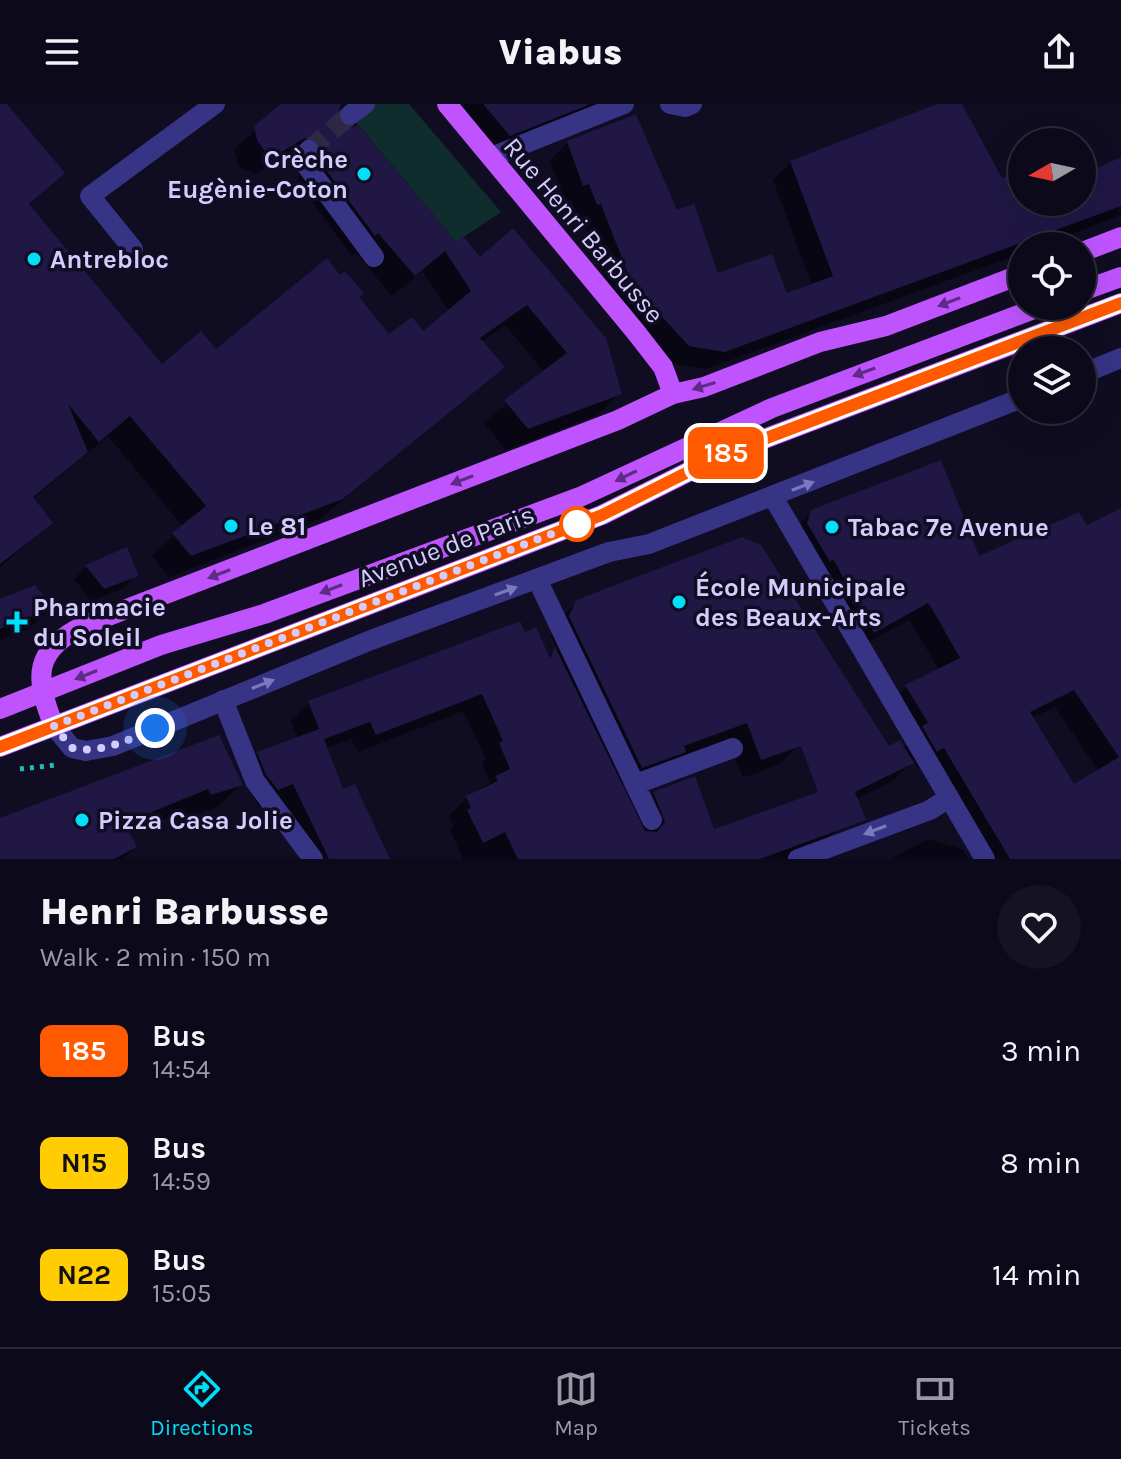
<!DOCTYPE html>
<html lang="en">
<head>
<meta charset="utf-8">
<style>
	body { margin:0; font-family:Karla,sans-serif; background:#151223; color:#f1f3f6; height:100vh; display:flex; flex-direction:column; font-size:30px; white-space:nowrap }
	* { box-sizing:border-box; margin:0 }
	p { font-size:26px; color:#9a9aa2 }
	.icon { flex:none; width:44px; height:44px; fill:none; stroke:currentColor; stroke-width:2; stroke-linecap:round; stroke-linejoin:round }
	.map { position:relative; height:755px; overflow:hidden }
	.drawer { display:flex; flex-direction:column; background:#0c091a; flex:1 }
	.drawer>* { flex:none }
	.badge { padding:0 16px; border-radius:12px; font-size:28px; line-height:52px }
	.needle { width:52px; rotate:261deg }
	.tools { position:absolute; left:1008px; top:24px; display:grid; gap:16px }
	.tools a { display:grid; place-items:center; width:88px; height:88px; border-radius:50%; background:#0c091a; box-shadow:0 8px 32px #0002,0 0 0 2px #2c2a39; font-size:40px }
	.you { position:absolute; width:40px; height:40px; margin:-20px; border:6px solid #fff; border-radius:50%; background:#1a73e8; box-shadow:0 0 0 12px #1a73e833 }
	.map>.badge { position:absolute; translate:-50% -50%; box-shadow:0 0 0 4px #fff }
	.round { display:grid; place-items:center; flex:none; width:84px; height:84px; border-radius:42px; background:#151223 }
	.headline { display:flex; align-items:center; justify-content:space-between; height:136px; padding:0 40px }
	h1 { font-size:38px; font-weight:800; line-height:60px }
	ul { padding:0; list-style:none }
	li { display:flex; align-items:center; gap:24px; height:112px; padding:0 40px }
	li div { flex:1 }
	li b { display:block; font-size:30px }
	li em { font-style:normal }
	li .badge { min-width:88px; font-weight:700; text-align:center }
	header { display:flex; justify-content:space-between; align-items:center; height:104px; padding:0 40px; background:#0c091a; font-size:36px; font-weight:800 }
	.dock { display:flex; justify-content:space-around; align-items:center; height:112px; border-top:2px solid #2c2a39; background:#0c091a; font-size:22px; color:#9a9aa2 }
	.dock a { display:grid; justify-items:center; gap:4px }
	.dock .active { color:#00dff8 }
	.map>svg:first-child { display:block }
	.green { fill:#0e2d2c }
	.shadow { fill:#0007; fill-rule:evenodd }
	.building { fill:#201745; fill-rule:evenodd }
	.lines { fill:none; stroke-linecap:round; stroke-linejoin:round }
	.minor-tunnel { stroke:#2d2943; stroke-width:20; stroke-dasharray:20 10; stroke-linecap:butt }
	.path { stroke:#25bbb2; stroke-width:5; stroke-dasharray:4 6; stroke-linecap:butt }
	.minor { stroke:#373385; stroke-width:20 }
	.major { stroke:#bf54ff; stroke-width:20 }
	.oneway { fill:#5f2c85 }
	.oneway2 { fill:#7d78bc }
	.line-casing { stroke:#fff; stroke-width:18 }
	.line { stroke:#ff5a00; stroke-width:12 }
	.walk { stroke:#d3cdff; stroke-width:8; stroke-dasharray:0 14.4 }
	.poi-dot { fill:#00dff8; stroke:#100c22; stroke-width:3 }
	.stop-dot { fill:#fff; stroke:#ff5a00; stroke-width:4 }
	.labels { text-anchor:middle; stroke-width:7; stroke-linejoin:round; paint-order:stroke }
	.poi-label { font-size:26px; font-weight:bold; fill:#d3cdff; stroke:#100c22; text-anchor:start }
	.street-label { font-size:26px; fill:#d3cdff; stroke:#100c22 }
</style>
</head>
<body>
<header><svg class="icon" aria-label="menu" viewBox="0 0 24 24"><path d="M4 6h16M4 12h16M4 18h16"/></svg>Viabus<svg class="icon" aria-label="share" viewBox="0 0 24 24"><path d="M12 15V3M7 8l5-5 5 5M5 13v7h14v-7"/></svg></header>
<div class="map">
<svg width="1121" height="755" viewBox="0 0 1121 755">
	<rect width="100%" height="100%" fill="#100c22"/>
	<path class="green" d="M375,0H409L501,108L456,138L355,17Z"/>
	<path class="shadow" d="M0,0H5L62,69L28,102L161,263L215,248L357,194L389,233L423,230L449,207L422,167L392,192L356,149L352,152L297,78L301,66L296,57L282,55L255,70L239,63L234,45L285,0H343L337,7L338,21L455,140L480,156L619,290L598,311L506,346L484,319L544,268L505,221L481,238L502,263L320,415L169,473L152,452L183,423L108,332L32,395L50,419L0,463Z
		M461,0H612L488,51L460,18L469,9Z
		M943,0H959L1001,76L1022,81V98H1082V72L1121,55V111L1040,142H1022V149L706,265L671,260L614,198L583,117L579,118L571,96L565,98L550,57L568,38L634,10L676,108L717,171L785,192L812,182L773,76L791,58Z
		M1121,406V755H981L925,661L918,664L914,656L893,677L841,702L796,630L798,641L780,660L743,674L728,636L620,682L634,710L654,689L713,728L836,726L818,744L788,755H463L450,726L453,723L449,712L467,694L490,679L482,659L486,655L463,607L358,648L351,635L325,645L342,688L388,755H302L275,697L259,703L240,668L259,650L298,635L291,617L309,599L524,531L548,553L557,544L551,532L558,517L577,498L889,645L903,644L910,637L888,601L906,583L939,566L909,516L855,545L793,427L812,408L978,455L1086,423ZM1055,603L1099,668L1074,683L1032,614Z
		M126,446L136,471L124,484L91,497L74,475L86,463Z
		M0,497L51,504L29,525L0,536Z
		M218,633L240,681L218,703L188,713L186,707L128,730L135,743L123,755H0V715Z
		M928,735L962,745L969,755H891Z"/>
	<path class="building" d="M0,0H7L65,69L29,100L162,260L201,227L216,245L327,154L340,171L345,167L364,189L359,193L389,230L412,213L423,227L471,187L445,147L415,172L378,129L375,132L318,55L322,43L318,36L305,34L278,50L264,46L257,36L254,22L281,0H341L337,12L340,19L351,24L358,21L456,138L463,132L480,153L513,124L606,234L622,290L528,325L504,296L567,249L527,201L480,234L505,263L343,395L191,452L172,429L206,402L130,312L99,338L68,300L88,348L33,393L53,419L0,460Z
		M483,0H587L588,1L510,32Z
		M937,0H962L1002,74L1022,66V98H1082V71L1121,53V102L725,248L689,242L632,180L601,100L597,101L589,80L583,82L567,37L636,10L677,106L694,100L718,169L772,150L787,189L833,172L790,57Z
		M941,356L979,452L1079,408L1087,421L1121,404V755H1010L944,644L937,648L922,622L928,619L905,581L960,554L931,503L928,499L874,529L833,455L830,458L807,419L811,406ZM1074,586L1119,653L1074,680L1030,608Z
		M742,433L761,441L889,642L900,636L914,659L855,688L866,716L760,755H518L505,728L483,739L467,706L471,704L466,692L498,677L495,672L510,665L499,639L503,637L482,590L376,631L370,618L324,635L343,685L355,680L390,755H329L293,680L278,686L266,671L257,648L319,625L308,597L520,517L525,528L536,523L550,554L555,543L645,727L657,728L665,718L653,688L695,672L714,725L818,688L801,642L761,656L747,619L684,642L686,648L642,664L569,512L576,496Z
		M127,443L139,472L104,485L85,461Z
		M35,481L53,504L0,525V495Z
		M219,631L243,681L211,691L208,685L125,719L137,743L114,755H0V714Z"/>
	<g class="lines">
		<path class="minor-tunnel" d="M309,46L350,11"/>
		<path class="path" d="M20,665L57,661"/>
		<path class="minor" d="M670,0L685,3L692,0
			M350,11L365,0
			M309,46L301,54L374,153
			M491,53L624,0
			M133,145L90,92L215,0
			M1082,270L1121,254
			M773,393L985,755
			M537,475L652,716
			M223,596L255,677L313,755
			M54,622L72,644L86,647L113,642L371,536L609,448L649,440L1022,294
			M636,680L733,644
			M798,755L930,706L947,695"/>
		<path class="major" d="M447,0L635,227L663,263L673,290
			M1082,148L1121,133
			M1082,187L1121,173
			M0,605L161,541L264,510L580,393L772,304L1042,202
			M54,622C34,573 33,546 85,521L618,316L673,290L704,283L820,238L886,222L1022,170
			M0,643L602,411L722,351L1121,199"/>
	</g>
	<defs><path id="oneway-solid" d="M-6-.8H1V-3.2L6.5 0L1 3.2V.8H-6Z" transform="scale(2)"/></defs>
	<g class="oneway">
		<use href="#oneway-solid" transform="translate(949 198) rotate(159)"/>
		<use href="#oneway-solid" transform="translate(864 268) rotate(160)"/>
		<use href="#oneway-solid" transform="translate(704 282) rotate(163)"/>
		<use href="#oneway-solid" transform="translate(626 372) rotate(154)"/>
		<use href="#oneway-solid" transform="translate(462 376) rotate(159)"/>
		<use href="#oneway-solid" transform="translate(219 470) rotate(159)"/>
		<use href="#oneway-solid" transform="translate(331 485) rotate(159)"/>
		<use href="#oneway-solid" transform="translate(86 571) rotate(158)"/>
	</g>
	<g class="oneway2">
		<use href="#oneway-solid" transform="translate(803 382) rotate(-21)"/>
		<use href="#oneway-solid" transform="translate(506 487) rotate(-20)"/>
		<use href="#oneway-solid" transform="translate(263 580) rotate(-22)"/>
		<use href="#oneway-solid" transform="translate(875 726) rotate(159)"/>
	</g>
	<g class="lines">
		<g class="line-casing">
			<path id="line" d="M0,643L602,411L722,351L1121,199"/>
		</g>
		<use href="#line" class="line"/>
		<path class="walk" d="M155,624C128,636 102,650 72,644L54,622L585,417L577,420"/>
	</g>
	<g class="poi-dot">
		<circle cx="364" cy="70" r="8"/>
		<circle cx="34" cy="155" r="8"/>
		<circle cx="231" cy="422" r="8"/>
		<circle cx="832" cy="423" r="8"/>
		<circle cx="679" cy="498" r="8"/>
		<path d="M13 506h8v8h8v8h-8v8h-8v-8h-8v-8h8z"/>
		<circle cx="82" cy="716" r="8"/>
	</g>
	<circle class="stop-dot" cx="577" cy="420" r="16"/>
	<g class="labels">
		<g class="poi-label">
			<text x="348" y="64" text-anchor="end">Crèche<tspan x="348" dy="30">Eugènie-Coton</tspan></text>
			<text x="50" y="164">Antrebloc</text>
			<text x="247" y="431">Le 81</text>
			<text x="848" y="432">Tabac 7e Avenue</text>
			<text x="695" y="492">École Municipale<tspan x="695" dy="30">des Beaux-Arts</tspan></text>
			<text x="33" y="512">Pharmacie<tspan x="33" dy="30">du Soleil</tspan></text>
			<text x="98" y="725">Pizza Casa Jolie</text>
		</g>
		<g class="street-label">
			<text transform="translate(584 126) rotate(50)" y="9">Rue Henri Barbusse</text>
			<text transform="translate(446 442) rotate(-21)" y="9">Avenue de Paris</text>
		</g>
	</g>
</svg>
<div class="tools">
<a><svg class="needle" viewBox="-14 -14 28 28"><path d="M0-13l5 13h-10z" fill="#e53935"/><path d="M0 13l5-13h-10z" fill="#9a9aa2"/></svg></a>
<a><svg class="icon" aria-label="locate" viewBox="0 0 24 24"><circle cx="12" cy="12" r="6"/><path d="M12 2v4M12 18v4M2 12h4M18 12h4"/></svg></a>
<a><svg class="icon" aria-label="layers" viewBox="0 0 24 24"><path d="M12 4l9 5-9 5-9-5zM3 14l9 5 9-5"/></svg></a>
</div>
<div class="you" style="left:155px;top:624px"></div>
<b class="badge" style="left:726px;top:349px;background:#ff5a00;color:#fff">185</b>
</div>
<section class="drawer">
<div class="headline"><div><h1>Henri Barbusse</h1><p>Walk · 2 min · 150 m</p></div><a class="round"><svg class="icon" aria-label="heart" viewBox="0 0 24 24"><path d="M12 20l-8-8c-3-5 5-10 8-4 3-6 11-1 8 4z"/></svg></a></div>
<ul>
<li><span class="badge" style="background:#ff5a00;color:#fff">185</span><div><b>Bus</b><p>14:54</p></div><em>3 min</em></li>
<li><span class="badge" style="background:#ffcd02;color:#111">N15</span><div><b>Bus</b><p>14:59</p></div><em>8 min</em></li>
<li><span class="badge" style="background:#ffcd02;color:#111">N22</span><div><b>Bus</b><p>15:05</p></div><em>14 min</em></li>
</ul>
</section>
<nav class="dock">
<a class="active"><svg class="icon" aria-label="directions" viewBox="0 0 24 24"><path d="M12 3l9 9-9 9-9-9zM9 14v-3h6M13 9l2 2-2 2"/></svg>Directions</a>
<a><svg class="icon" aria-label="map" viewBox="0 0 24 24"><path d="M3 6l6-2 6 2 6-2v14l-6 2-6-2-6 2zM9 4v14M15 6v14"/></svg>Map</a>
<a><svg class="icon" aria-label="tickets" viewBox="0 0 24 24"><path d="M3 7h18v10H3zM15 7v10"/></svg>Tickets</a>
</nav>
</body>
</html>
